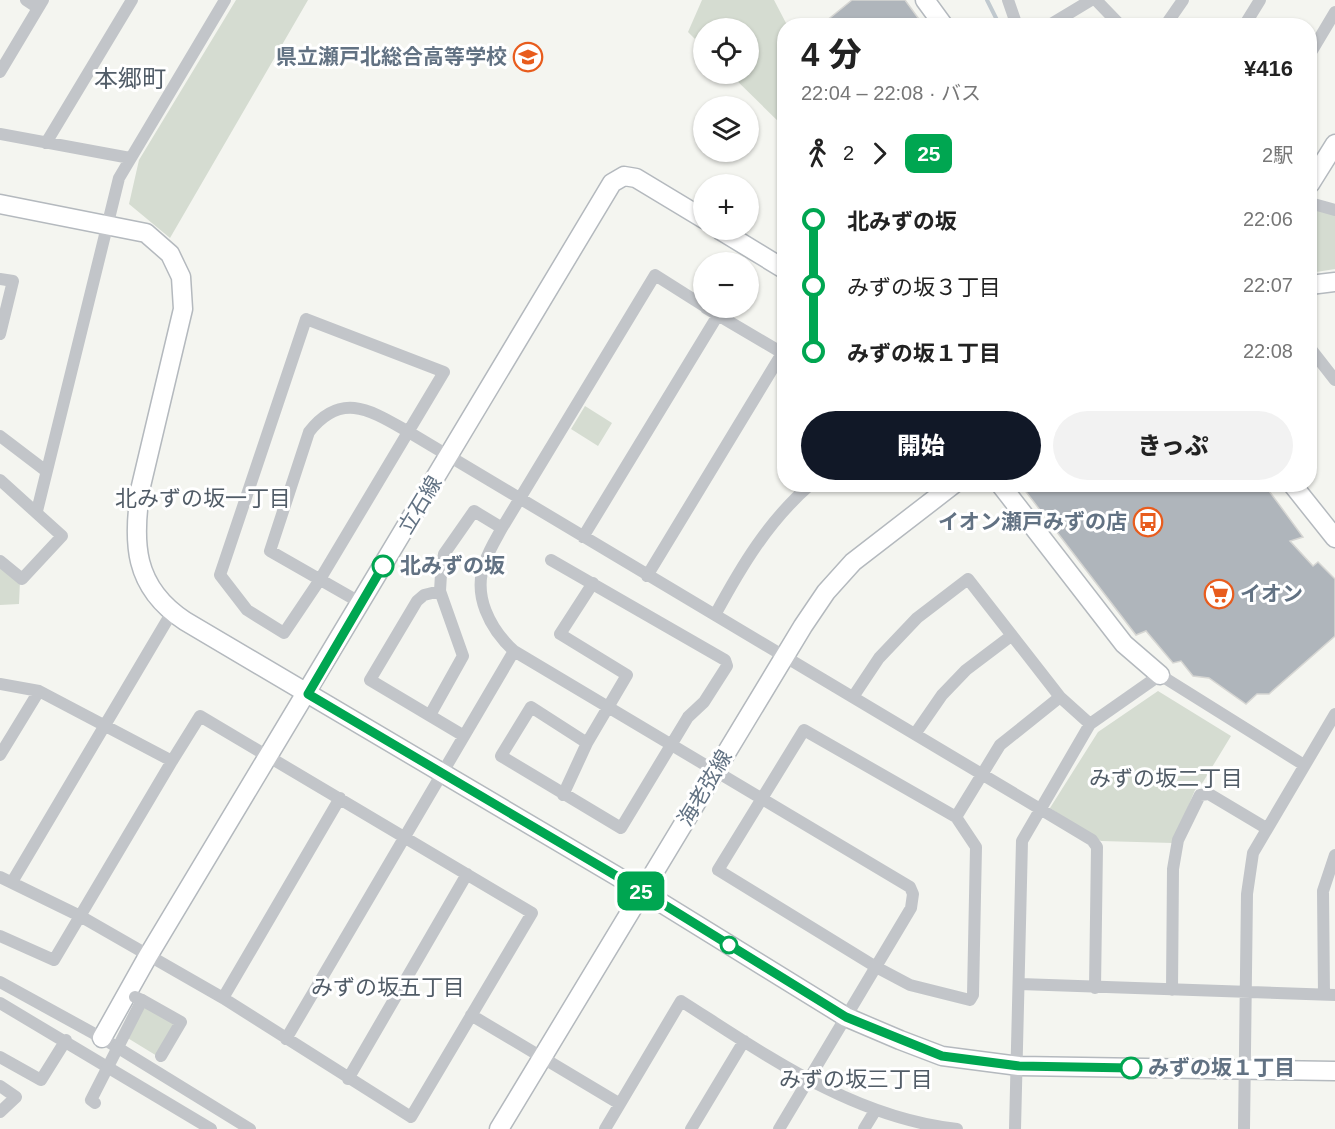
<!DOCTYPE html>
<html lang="ja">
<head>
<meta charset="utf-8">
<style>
	body { margin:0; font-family:Helvetica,"Noto Sans JP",sans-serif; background:#f2f2f2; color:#222; height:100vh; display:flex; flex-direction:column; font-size:22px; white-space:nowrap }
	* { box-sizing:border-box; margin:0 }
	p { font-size:20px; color:#767676 }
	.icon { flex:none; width:33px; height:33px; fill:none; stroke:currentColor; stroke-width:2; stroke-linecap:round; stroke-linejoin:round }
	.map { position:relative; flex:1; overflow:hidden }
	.side { position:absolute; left:777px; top:18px; width:540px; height:474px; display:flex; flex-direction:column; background:#fff; border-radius:24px; box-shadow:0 2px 4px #0004 }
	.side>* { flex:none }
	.badge { padding:0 12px; border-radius:9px; font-size:21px; line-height:39px }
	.tools { position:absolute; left:693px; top:18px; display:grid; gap:12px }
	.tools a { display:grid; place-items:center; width:66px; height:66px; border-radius:50%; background:#fff; box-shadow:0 2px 4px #0004; font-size:30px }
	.map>.badge { position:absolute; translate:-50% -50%; box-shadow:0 0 0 3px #fff }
	.legs { display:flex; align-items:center; gap:9px; height:66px; padding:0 24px; font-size:20px }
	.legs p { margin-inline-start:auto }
	.headline { display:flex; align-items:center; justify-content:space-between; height:102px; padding:0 24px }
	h1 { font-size:33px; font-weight:800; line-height:45px }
	.primary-button { display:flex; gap:12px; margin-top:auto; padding:12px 24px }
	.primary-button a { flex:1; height:69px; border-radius:36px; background:#111827; color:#fff; font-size:24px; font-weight:800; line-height:69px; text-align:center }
	.primary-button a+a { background:#f2f2f2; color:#222 }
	ul { padding:0 24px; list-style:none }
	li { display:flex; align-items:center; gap:21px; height:66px; font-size:22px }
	li i { display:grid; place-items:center; width:9px; height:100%; margin:0 8px; background:currentColor }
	li i::after { content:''; width:15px; height:15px; margin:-8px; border:4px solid; border-radius:50%; background:#fff }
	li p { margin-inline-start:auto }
	li:first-child i { background:linear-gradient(#0000 50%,currentColor 0) }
	li:last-child i { background:linear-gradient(currentColor 50%,#0000 0) }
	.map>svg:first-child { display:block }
	.green { fill:#d5dcd1 }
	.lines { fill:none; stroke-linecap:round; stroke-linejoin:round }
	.stream { stroke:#c0c9cf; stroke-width:4 }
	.building { fill:#afb5bb; stroke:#d6d6d3; stroke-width:1.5 }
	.secondary-casing { stroke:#b4b9be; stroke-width:21 }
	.street { stroke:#c2c5c9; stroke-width:12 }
	.secondary { stroke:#fff; stroke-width:18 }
	.street-bridge { stroke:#c2c5c9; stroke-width:12 }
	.line-1-casing { stroke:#fff; stroke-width:14 }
	.line-1 { stroke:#00a651; stroke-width:9 }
	.stop-1-dot { fill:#fff; stroke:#00a651; stroke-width:3 }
	.labels { text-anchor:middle; stroke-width:6; stroke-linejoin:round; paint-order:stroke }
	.poi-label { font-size:21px; font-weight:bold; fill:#627283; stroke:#fff; text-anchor:end }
	.street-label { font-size:21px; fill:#627283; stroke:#fff }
	.stop-label { font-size:21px; font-weight:bold; fill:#627283; stroke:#fff; text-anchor:start }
	.neighbourhood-label { font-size:22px; fill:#515c67; stroke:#fff }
	.quarter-label { font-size:24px; fill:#515c67; stroke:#fff }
</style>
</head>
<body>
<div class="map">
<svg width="1335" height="1129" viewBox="0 0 1335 1129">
	<rect width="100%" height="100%" fill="#f4f5f0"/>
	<path class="green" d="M236,0H308L170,238L129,204L139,160Z
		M702,0H774L787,25L784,26V127L730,74H748V28H704L703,47L688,32Z
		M1310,208L1335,215V269L1310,273Z
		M585,406L612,423L598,446L571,429Z
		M0,565L20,581L19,604L0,605Z
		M1158,691L1231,736L1203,782L1195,790L1173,843L1101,841L1050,808L1098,732Z
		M141,1004L175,1025L157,1056L126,1037Z"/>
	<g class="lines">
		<path class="stream" d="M987,0L1000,26"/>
	</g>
	<path class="building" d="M852,0H905L924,26H820Z
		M1020,484H1264L1303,537L1290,541L1313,566L1318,562L1335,579V636L1269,694H1257L1246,704L1209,678L1193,676L1181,661L1173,663L1146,631L1136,635Z"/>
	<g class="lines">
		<g class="secondary-casing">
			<path id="secondary" d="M925,0L944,26
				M1310,184L1335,144
				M0,204L146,233L170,254L181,277L183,309L141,486C132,542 133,587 185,621L642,891L846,1017L900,1040L942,1056L1019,1066L1335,1071
				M720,230L784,269
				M1310,285L1335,282
				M1000,484L1124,644L1160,675
				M1292,484L1335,538
				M102,1038L148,956L612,183L624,176L636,178L704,219
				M499,1129L803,626L826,592L853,562L954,484"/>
		</g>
		<path class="street" d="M26,0L38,8
			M1008,0L1017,26
			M1096,0L1121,26
			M1048,26L1091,0
			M1165,26L1183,0
			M1244,26L1260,0
			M1310,54L1335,12
			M0,72L43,0
			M0,134L130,158
			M46,143L132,0
			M1310,203L1335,210
			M0,279L13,281L0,334
			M704,306L655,275L502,528C496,539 489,550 485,562C472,595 490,629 514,651L910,887L913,894L911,908L779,1129
			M706,308L784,354
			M306,319L444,372L319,581L284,633L247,610L220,575Z
			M1310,348L1335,380
			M0,436L46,471
			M0,480L62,536L22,579L0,561
			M37,511L119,178L225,0
			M583,537L718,315
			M551,560L725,660L727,666L704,702L688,717L621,828L501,756L531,707L587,743
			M647,576L784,350
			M440,591L424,595L417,601L370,680L464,736
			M361,603L270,551L309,432C341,391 370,410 407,431L1092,840L1097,847L1095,988
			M715,615C741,567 768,521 811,484
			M0,684L39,691L172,761L200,716L532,913L411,1117L223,998L80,916L0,877
			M853,697L879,658L917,618L968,579L1060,697L1090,724
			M430,715L463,656L440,591L441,574L444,554L474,511L502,528
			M804,730L956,817L976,847L973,995L970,1000L910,985L876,967L718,870Z
			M915,734L942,695L966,670L1011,636
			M0,755L39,691
			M563,795L587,743L627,675L560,634L593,583
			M956,817L1000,745L1060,697
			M12,882L172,612
			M0,936L54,960L172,761
			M0,982L102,1038L250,1129
			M1020,984L1335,995
			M1172,990L1173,869L1178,840L1200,795L1209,794L1266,828
			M1324,995L1323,891L1335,855
			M223,998L340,798
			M142,1000L181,1022L161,1056
			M0,1003L211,1129
			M471,1015L620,1104
			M286,1039L514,651
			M0,1057L41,1080L66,1040
			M348,1079L467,874
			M0,1086L16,1097L0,1112
			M605,1129L681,1001C766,1055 853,1118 957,1129
			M691,1129L744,1041
			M864,1129L875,1111
			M1015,1129L1022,841L1090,724L1160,675L1304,765
			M1244,1129L1247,894L1253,853L1335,714"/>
		<use href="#secondary" class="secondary"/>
		<path class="street-bridge" d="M95,1103L91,1100L142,1000L135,997"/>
	</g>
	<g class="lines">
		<g class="line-1-casing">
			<path id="line-1" d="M383,566L308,694L642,891L846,1017L942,1056L1019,1066L1131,1068"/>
		</g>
		<use href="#line-1" class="line-1"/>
	</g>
	<defs>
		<g id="school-ring" transform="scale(1.5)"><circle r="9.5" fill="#fff" stroke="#e85c1d" stroke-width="1.5"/><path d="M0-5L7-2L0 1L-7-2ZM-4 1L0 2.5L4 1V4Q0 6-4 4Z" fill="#e85c1d"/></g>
		<g id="bus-ring" transform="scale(1.5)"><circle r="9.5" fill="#fff" stroke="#e85c1d" stroke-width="1.5"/><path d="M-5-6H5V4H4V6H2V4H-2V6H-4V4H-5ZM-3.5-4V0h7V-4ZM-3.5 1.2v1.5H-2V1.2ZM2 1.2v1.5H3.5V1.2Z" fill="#e85c1d"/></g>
		<g id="supermarket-ring" transform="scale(1.5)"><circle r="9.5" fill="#fff" stroke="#e85c1d" stroke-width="1.5"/><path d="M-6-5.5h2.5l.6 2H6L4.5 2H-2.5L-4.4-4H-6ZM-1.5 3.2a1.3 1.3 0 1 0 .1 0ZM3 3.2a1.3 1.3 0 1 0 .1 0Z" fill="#e85c1d"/></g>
	</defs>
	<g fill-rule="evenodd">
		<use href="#school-ring" x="528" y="57"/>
		<use href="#bus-ring" x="1148" y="522"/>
		<use href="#supermarket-ring" x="1219" y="594"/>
	</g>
	<g class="stop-1-dot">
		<circle cx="383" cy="566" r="10"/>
		<circle cx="729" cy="945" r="8"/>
		<circle cx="1131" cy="1068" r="10"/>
	</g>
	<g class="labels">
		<g class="poi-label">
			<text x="507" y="64">県立瀬戸北総合高等学校</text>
			<text x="1127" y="529">イオン瀬戸みずの店</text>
			<text x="1240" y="601" text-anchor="start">イオン</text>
		</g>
		<g class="street-label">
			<text transform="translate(420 505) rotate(-59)" y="7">立石線</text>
			<text transform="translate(705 788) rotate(-59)" y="7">海老弦線</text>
		</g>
		<g class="stop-label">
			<text x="400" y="573">北みずの坂</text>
			<text x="1148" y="1075">みずの坂１丁目</text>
		</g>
		<g class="neighbourhood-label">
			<text x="203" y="506">北みずの坂一丁目</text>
			<text x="1166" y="786">みずの坂二丁目</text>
			<text x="388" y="995">みずの坂五丁目</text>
			<text x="856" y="1087">みずの坂三丁目</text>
		</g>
		<g class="quarter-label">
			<text x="130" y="87">本郷町</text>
		</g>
	</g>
</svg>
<div class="tools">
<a><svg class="icon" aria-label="locate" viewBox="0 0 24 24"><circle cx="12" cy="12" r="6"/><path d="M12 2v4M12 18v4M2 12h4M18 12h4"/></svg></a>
<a><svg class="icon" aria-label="layers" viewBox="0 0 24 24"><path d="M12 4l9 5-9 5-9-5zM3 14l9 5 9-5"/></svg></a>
<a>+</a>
<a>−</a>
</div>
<b class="badge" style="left:641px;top:891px;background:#00a651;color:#fff">25</b>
<section class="side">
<div class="headline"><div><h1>4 分</h1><p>22:04 – 22:08 · バス</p></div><b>¥416</b></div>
<div class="legs"><svg class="icon" aria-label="walk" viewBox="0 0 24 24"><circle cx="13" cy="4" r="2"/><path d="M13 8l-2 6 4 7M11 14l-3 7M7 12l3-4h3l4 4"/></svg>2<svg class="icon" aria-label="forward" viewBox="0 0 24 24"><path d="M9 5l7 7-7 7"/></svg><b class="badge" style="background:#00a651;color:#fff">25</b><p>2駅</p></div>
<ul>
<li><i style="color:#00a651"></i><b>北みずの坂</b><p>22:06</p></li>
<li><i style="color:#00a651"></i><span>みずの坂３丁目</span><p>22:07</p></li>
<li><i style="color:#00a651"></i><b>みずの坂１丁目</b><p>22:08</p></li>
</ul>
<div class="primary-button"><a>開始</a><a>きっぷ</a></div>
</section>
</div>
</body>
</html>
